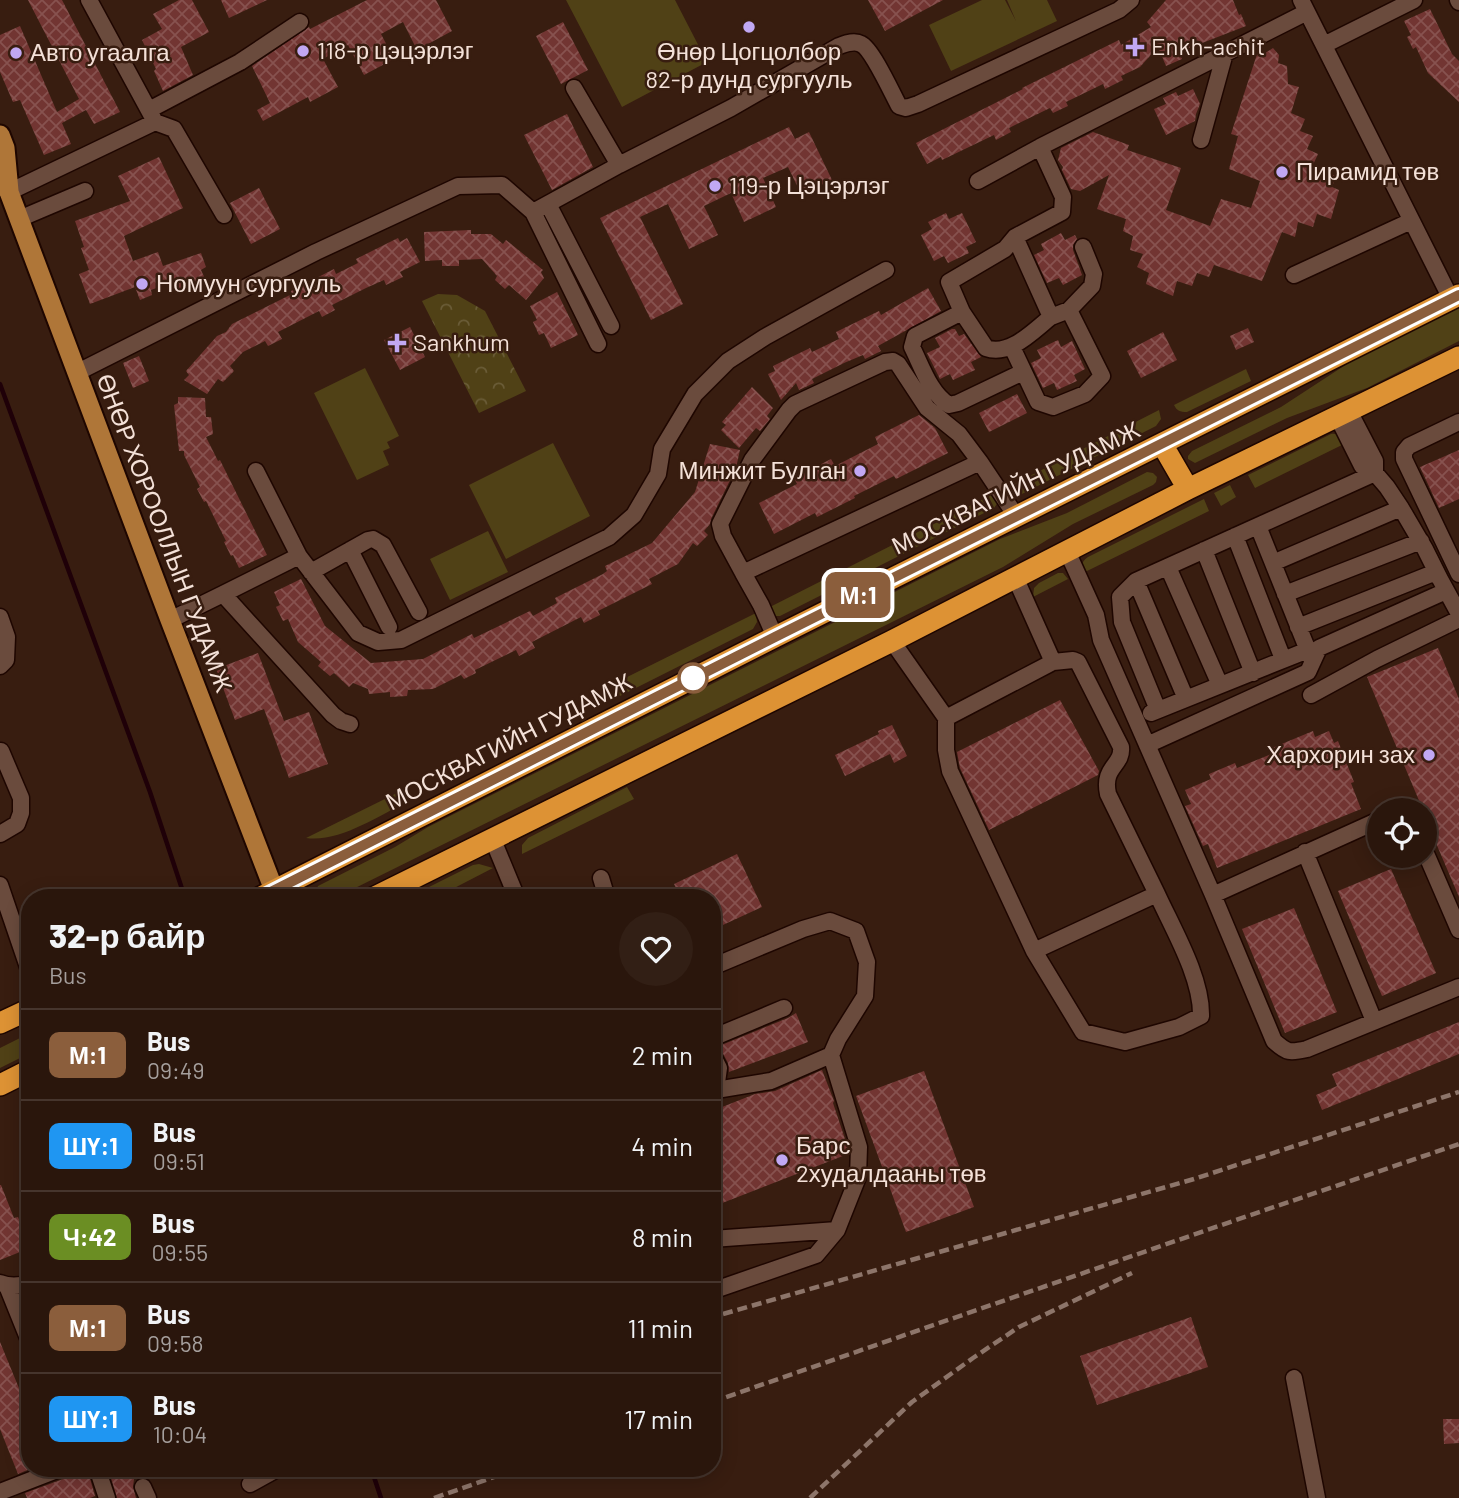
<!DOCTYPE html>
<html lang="en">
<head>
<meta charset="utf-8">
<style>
	body { margin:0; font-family:Barlow,sans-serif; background:#321f15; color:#f1f3f6; height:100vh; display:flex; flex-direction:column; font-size:26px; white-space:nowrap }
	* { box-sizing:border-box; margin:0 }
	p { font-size:23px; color:#a59f9d }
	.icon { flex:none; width:38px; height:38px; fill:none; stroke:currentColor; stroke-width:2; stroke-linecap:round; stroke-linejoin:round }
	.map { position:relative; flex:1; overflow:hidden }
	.details { position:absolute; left:21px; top:889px; width:700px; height:588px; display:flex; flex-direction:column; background:#2a160c; border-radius:28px; box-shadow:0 4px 18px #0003,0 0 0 2px #46352d }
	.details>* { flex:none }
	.badge { padding:0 14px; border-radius:10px; font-size:24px; line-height:46px }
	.buttons { position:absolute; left:1367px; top:798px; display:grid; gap:14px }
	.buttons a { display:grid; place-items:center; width:70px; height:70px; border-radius:50%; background:#2a160c; box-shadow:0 4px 18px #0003,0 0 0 2px #46352d; font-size:35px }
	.map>.badge { position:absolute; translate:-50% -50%; box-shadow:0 0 0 4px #fff }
	.round { display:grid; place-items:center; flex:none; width:74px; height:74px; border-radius:37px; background:#321f15 }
	.head { display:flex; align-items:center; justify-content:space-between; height:119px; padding:0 28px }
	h1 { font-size:33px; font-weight:800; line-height:52px }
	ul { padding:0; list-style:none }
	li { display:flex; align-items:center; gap:21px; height:91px; padding:0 28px; border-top:2px solid #46352d }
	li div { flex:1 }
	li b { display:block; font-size:26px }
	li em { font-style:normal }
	li .badge { min-width:77px; font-weight:700; text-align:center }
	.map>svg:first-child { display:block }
	.grass { fill:#504116 }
	.park { fill:url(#park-crowns) }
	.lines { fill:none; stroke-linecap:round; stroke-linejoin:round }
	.stream { stroke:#1f0008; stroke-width:4.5 }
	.building { fill:url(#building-cross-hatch) }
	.minor-casing { stroke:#1e0600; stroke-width:19 }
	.major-casing { stroke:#1e0600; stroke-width:23 }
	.highway-casing { stroke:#1e0600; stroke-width:24 }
	.minor { stroke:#6a4b3d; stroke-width:16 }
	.major { stroke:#af7638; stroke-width:19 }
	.highway { stroke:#dd9234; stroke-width:21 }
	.rail { stroke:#8d756a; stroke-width:4.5; stroke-dasharray:10 5; stroke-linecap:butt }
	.line-casing { stroke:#fff; stroke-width:16 }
	.line { stroke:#8b5e3c; stroke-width:10 }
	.poi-dot { fill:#c1a8f3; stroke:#381d10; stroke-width:2.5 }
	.stop-dot { fill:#fff; stroke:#8b5e3c; stroke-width:3.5 }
	.labels { text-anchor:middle; stroke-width:5; stroke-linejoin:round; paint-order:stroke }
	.poi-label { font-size:24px; fill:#f4e1d8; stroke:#381d10; text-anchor:start }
	.street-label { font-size:24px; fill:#f4e1d8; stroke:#381d10 }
</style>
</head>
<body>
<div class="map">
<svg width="1459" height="1498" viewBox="0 0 1459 1498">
	<defs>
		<pattern id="park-crowns" width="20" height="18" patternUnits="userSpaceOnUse" patternTransform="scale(1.75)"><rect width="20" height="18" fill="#504116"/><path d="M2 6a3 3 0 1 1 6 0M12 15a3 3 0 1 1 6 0" fill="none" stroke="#6a5c37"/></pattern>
		<pattern id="building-cross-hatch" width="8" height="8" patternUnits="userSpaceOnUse" patternTransform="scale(1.75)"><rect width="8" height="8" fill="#723532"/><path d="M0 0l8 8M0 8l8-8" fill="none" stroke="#87524f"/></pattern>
	</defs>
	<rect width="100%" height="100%" fill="#381d10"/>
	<path class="grass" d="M566,0H675L707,62L622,107Z
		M982,0H1005L1016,21L1007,0H1047L1057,21L951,71L929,25Z
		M1459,308V341L1367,388L1287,418L1195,463L1188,459V456L1192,451L1281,407L1353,360Z
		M365,368L399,436L387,442L390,448L383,451L389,465L357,480L314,393Z
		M1246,369L1251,381L1187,412C1180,412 1177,411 1174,405Z
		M1159,410L1161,419L1156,426L1018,496L1011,495L1006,488Z
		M1331,434C1339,433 1341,438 1344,444L1255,488L1248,475Z
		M553,443L590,516L506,559L469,485Z
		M1147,472L1153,473L1157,477L1156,482L1153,485L1073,524L1003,567L335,898H316V891L318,886L395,847L428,827L1000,539L1067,513Z
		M1230,485L1236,497L1221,506L1214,493Z
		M997,492L999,501L994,508L780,616H774L768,608Z
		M1204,499L1209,511L1085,572C1081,565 1081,562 1088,557Z
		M488,531L508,572L450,600L430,559Z
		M1058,573H1063L1068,579L1033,597L1034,588L1039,583Z
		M756,613L757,622L753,629L620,696L613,684Z
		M627,787L634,799L522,854V845L528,838Z
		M401,791L406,802C379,816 338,843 306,838Z
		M479,864L493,868L435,898H407L473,865Z
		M30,1033V1053L0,1068V1048Z"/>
	<path class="park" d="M438,294L457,295L485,311L526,391L479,413L422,301Z"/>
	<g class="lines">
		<path class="stream" d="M0,384L150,792L185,898
			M371,1468L381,1498"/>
	</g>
	<path class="building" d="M28,0H62L120,112L94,124L86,110L62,123L71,144L44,155L20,100L13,102L0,72V35L20,26L57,112L79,99Z
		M179,0H192L209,32L181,47L193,75L163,91L154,71L156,69L142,40L162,29L153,14Z
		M221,0H267L229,18Z
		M367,0H436L452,31L417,50L403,22L381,34L394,59L364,75L348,45L323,59L338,87L310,102L308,97L263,121L257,110L270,103L252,66L309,27L310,29Z
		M868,0H943L885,31Z
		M1166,0H1233L1239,15L1241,14L1246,26L1179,52L1182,59L1166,66L1158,47L1140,67L1121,76L1123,80L1105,89L1103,84L1066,102L1068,106L1053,113L1050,108L1009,128L1011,132L996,140L994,135L942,160L941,157L927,164L916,143L1023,89L1022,88L1119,40L1121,45L1151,27L1147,22Z
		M1430,9L1452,54L1459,61V102L1428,73L1416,47L1413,49L1407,37L1411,35L1404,21Z
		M563,22L588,70L561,84L536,36Z
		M1273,48L1279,55L1278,63L1287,66L1288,84L1299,87L1291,113L1305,119L1300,131L1313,136L1307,149L1318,154L1312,167L1336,176L1332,187L1339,190L1331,219L1317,214L1313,227L1298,222L1295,237L1282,232L1262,281L1214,265L1209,277L1197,273L1192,286L1177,281L1173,296L1146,284L1149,273L1137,267L1143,254L1130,250L1133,236L1123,231L1126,219L1097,209L1109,175L1080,191L1071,189L1062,170L1063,167L1058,160L1061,148L1093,132L1129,145L1127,150L1181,168L1166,210L1210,226L1221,199L1251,208L1260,181L1229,169L1238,136L1231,134L1258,51L1265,53Z
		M1193,89L1200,104L1196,114L1195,121L1166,135L1154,109L1166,104L1163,98L1176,92L1178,96Z
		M567,114L593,167L552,190L524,135Z
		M789,127L795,139L809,132L832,180L801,194L788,167L763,178L776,207L744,222L731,193L704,206L718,235L689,249L668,204L640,217L683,304L651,320L600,218Z
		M159,157L183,208L124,236L133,261L158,252L163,266L201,253L206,267L201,270L207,283L181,293L176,281L151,290L152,295L140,300L135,287L90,304L79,274L89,270L81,248L84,247L75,221L130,201L118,176Z
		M259,188L280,229L251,244L230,203Z
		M946,213L949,219L962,213L976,242L966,247L969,253L948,263L944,256L934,261L921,235L932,229L928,222Z
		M471,230V234H491L503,244L506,240L543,270L541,272L544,278L526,300L509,285L505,289L495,280L497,276L482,259L459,260V266H442V260L425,261L424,232Z
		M1061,233L1065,240L1075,235L1077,239L1073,245V250L1082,275L1063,285L1059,278L1047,283L1034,255L1044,250L1041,244Z
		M398,238L400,242L407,238L420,262L400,272L403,277L386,285L384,280L366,288L332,305L335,310L322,317L319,311L278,332L282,339L268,346L265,341L243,352L230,366L234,371L223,382L218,379L207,394L184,380L189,375L186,371L217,336L226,332L232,324L292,294L291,291L334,269L336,274L358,263L356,259Z
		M928,288L941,311L878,346L881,351L865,359L863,355L844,363L812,379L814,383L799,390L796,383L781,400L768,374L775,371L773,366L810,348L812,352L839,339L836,332L879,311L881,315Z
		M557,292L578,335L551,348L544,333L539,335L533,322L537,320L530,306Z
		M410,327L425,357L400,370L384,340Z
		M1248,328L1254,342L1236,350L1230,336Z
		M952,329H955L959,336L964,334L981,357L971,362L975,370L953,380L950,374L940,379L927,353L940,347L935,338Z
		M1163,332L1177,360L1141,378L1127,351Z
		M1058,340L1061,347L1072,341L1085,369L1074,375L1077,381L1057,390L1054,383L1043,388L1031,363L1041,358L1037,350Z
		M139,356L149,381L133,388L123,363Z
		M752,387L773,408L767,416L770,419L760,431L756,428L739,448L721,430L726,425L722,422Z
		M1017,394L1027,413L989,432L979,413Z
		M178,397L205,398L206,417H211L213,434L206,437L218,461L220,460L267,555L239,568L233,555L231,556L224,542L226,541L206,501L204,502L197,489L200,487L184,455V451H179L174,405L178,403Z
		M919,415L935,428L948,453L896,479L894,476L854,496L855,498L817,517L815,513L774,534L759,503L797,484L794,478L831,459L835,466L878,444L875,437Z
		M710,444L740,450L736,468L711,519L710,524L704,531L708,535L697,546L693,543L678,564L649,579L652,584L598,611L600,615L584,623L581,617L532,642L535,648L519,656L516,650L475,670L476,673L464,679L461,675L433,689L408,690L407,696L390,697V692L369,694L368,689L353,683L349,687L334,673L330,676L318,666L321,662L298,642L288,619L283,621L276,607L280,605L274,592L301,579L325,626L371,663L423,659L472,634L474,638L530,611L533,616L557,603L555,598L603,574L607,571L605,566L652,543L695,492Z
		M1459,450V499L1439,508L1420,467Z
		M1438,648L1459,699V897L1424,815V810H1423L1367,677Z
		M258,653L284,721L309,712L328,764L289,778L264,709L235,720L216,669Z
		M1060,700L1099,771L1098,775L989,830L960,768L957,752Z
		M892,725L907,756L894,763L890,754L845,776L835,755L879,734L878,731Z
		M1313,731L1315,737L1329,731L1334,743L1338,741L1354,782L1351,783L1361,809L1217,868L1208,844L1203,846L1185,806L1191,804L1185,790L1211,779L1209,774L1235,763L1237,768L1274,753L1272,748Z
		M737,854L762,907L712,930V898H681L674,884Z
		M1391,869L1436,973L1382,996L1338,891Z
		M1294,908L1337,1012L1285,1033L1242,929Z
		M796,1013L808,1042L729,1072L728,1063L719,1046L788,1018Z
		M1459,1022V1054L1322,1110L1316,1095L1337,1086L1332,1074Z
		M822,1070L834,1101L833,1103L848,1148V1154L712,1207V1111L755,1094L775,1091Z
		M924,1071L974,1207L906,1232L856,1096Z
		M0,1185H1L14,1218L18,1217L30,1248L0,1260Z
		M1191,1317L1208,1367L1097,1405L1080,1356Z
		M0,1342L30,1415V1468H32L18,1474L0,1429Z
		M1443,1419H1459V1443L1444,1444Z
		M72,1468H87L95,1496L90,1498H27L25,1493L66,1478L71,1474Z
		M108,1468H158L134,1479L133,1487L136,1498H117Z"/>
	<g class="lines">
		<g class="minor-casing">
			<path id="minor" d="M89,0L153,118
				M1301,0L1451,299
				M1458,0L1459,2
				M1324,45L1414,0
				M574,88L619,165
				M149,110L240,62L300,22
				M1201,140L1225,53
				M978,181L1040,147
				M9,192L155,122L174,129L224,215
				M548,204L611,326
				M533,212L619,165L731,108L839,46C845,44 854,40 861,44C872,49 892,93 899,106L906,108L918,104L1119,10L1131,0
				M19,219L85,191
				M1015,237L1051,317C1034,330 1010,357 986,348L962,312L949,282L1005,249L1015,237L1062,212L1063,197L1040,147L1307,12
				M1294,275L1411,221
				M1069,310L1092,286L1094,274L1083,247
				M962,312L915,336L912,347C922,367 930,393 949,405L958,403L1023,372
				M1012,347L1038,402L1053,407L1085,394L1102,376L1069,310L1051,317
				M78,372L316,252L458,186L502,185L533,212L598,344
				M1349,411L1375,461V473
				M1337,416L1362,466L1375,473L1387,487L1401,508L1425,549L1440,579L1459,614
				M1459,422L1409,446L1404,452V459L1459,574
				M256,471L299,556
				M1258,526L1311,658
				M1235,536L1283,659
				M350,550L389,627
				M1204,550L1253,673
				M1067,551L1096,615L1101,640L1213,895L1274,1041C1287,1053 1290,1053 1307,1049L1459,987
				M1273,563L1401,508
				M1168,567L1220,685
				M311,572L368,540L373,539L383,545L419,612
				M743,573L723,536L720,524L752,460L789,410L795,404L885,362L893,361L898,364L927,408L959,434L980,462
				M1136,581L1186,699
				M223,594L299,556L358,633L378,642L401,640L609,537L634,515L658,474L662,449L695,394L728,361L765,337L886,270
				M1285,594L1421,541
				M0,617L7,637L6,660L0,666
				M170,620L223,594L333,715L341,721L350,724
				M1298,627L1436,572
				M775,637L761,605L743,573L980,462L1016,516
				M892,641L946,718L1053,662L1015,577
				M1311,695L1377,659L1459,619
				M1158,710L1122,622L1120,597L1136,581L1375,473
				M1151,713L1308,650
				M946,718V750L950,771L1034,951L1083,1032L1125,1042L1179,1027L1201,1016C1202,978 1173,929 1157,894
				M1147,745L1308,672L1319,648L1446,591
				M0,834L17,824L21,813V798L1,751
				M493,840L517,898
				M1424,849L1459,930
				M1305,852L1374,1021
				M601,878L607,898
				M0,885L30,973
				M1213,895L1379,820
				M1034,951L1157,894L1108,794C1102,766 1123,766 1121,747L1078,662L1073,660L1053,662
				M712,967L803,929L830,921L856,931L867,962L865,996L838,1039L831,1055L859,1147L858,1177L837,1230L816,1255L712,1291
				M712,1038L784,1008
				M712,1054L719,1068L716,1090L712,1092
				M716,1090L771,1081L831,1055
				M712,1239L837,1230
				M0,1283C10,1287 20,1286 30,1283
				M7,1286L30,1343
				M1294,1378L1317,1498
				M97,1468L107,1498
				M250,1484L279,1468
				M143,1487L148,1498
				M0,1492L62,1468"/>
		</g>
		<g class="major-casing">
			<path id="major" d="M0,135L5,148L9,191
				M0,178L9,192L170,620L274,890"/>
		</g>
		<g class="highway-casing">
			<path id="highway" d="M1162,444L1188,489
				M259,898L775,637L1459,295
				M373,898L892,641L1188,489L1459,357
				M0,1023L30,1009
				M0,1085L30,1070"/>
		</g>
		<use href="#minor" class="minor"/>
		<use href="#major" class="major"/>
		<use href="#highway" class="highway"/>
		<path class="rail" d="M723,1314L1194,1179L1459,1092
			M712,1402L1233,1221L1459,1144
			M434,1498L520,1468
			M810,1498L912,1402L973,1358L1019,1327L1132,1273"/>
	</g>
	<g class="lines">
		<g class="line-casing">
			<path id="line" d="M259,898L775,637L1459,295"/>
		</g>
		<use href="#line" class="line"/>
	</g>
	<g class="poi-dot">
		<circle cx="749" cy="27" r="7"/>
		<path d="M1131.5 36.5h7v7h7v7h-7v7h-7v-7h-7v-7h7z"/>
		<circle cx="303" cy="51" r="7"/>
		<circle cx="16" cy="53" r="7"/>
		<circle cx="1282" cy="172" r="7"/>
		<circle cx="715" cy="186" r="7"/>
		<circle cx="142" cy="284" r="7"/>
		<path d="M393.5 332.5h7v7h7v7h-7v7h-7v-7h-7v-7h7z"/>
		<circle cx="860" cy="471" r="7"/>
		<circle cx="1429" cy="755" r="7"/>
		<circle cx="782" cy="1160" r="7"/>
	</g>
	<circle class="stop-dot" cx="693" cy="678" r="14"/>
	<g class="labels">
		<g class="poi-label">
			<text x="1151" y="55">Enkh-achit</text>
			<text x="317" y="59">118-р цэцэрлэг</text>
			<text x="749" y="60" text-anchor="middle">Өнөр Цогцолбор<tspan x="749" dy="28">82-р дунд сургууль</tspan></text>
			<text x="30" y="61">Авто угаалга</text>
			<text x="1296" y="180">Пирамид төв</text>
			<text x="729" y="194">119-р Цэцэрлэг</text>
			<text x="156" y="292">Номуун сургууль</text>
			<text x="413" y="351">Sankhum</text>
			<text x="846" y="479" text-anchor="end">Минжит Булган</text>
			<text x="1415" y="763" text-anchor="end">Хархорин зах</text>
			<text x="796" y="1154">Барс<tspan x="796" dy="28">2худалдааны төв</tspan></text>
		</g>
		<g class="street-label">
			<text transform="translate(1016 488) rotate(-26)" y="8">МОСКВАГИЙН ГУДАМЖ</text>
			<text transform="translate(164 533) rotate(69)" y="8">ӨНӨР ХОРООЛЛЫН ГУДАМЖ</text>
			<text transform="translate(509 742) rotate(-27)" y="8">МОСКВАГИЙН ГУДАМЖ</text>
		</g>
	</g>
</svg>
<div class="buttons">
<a><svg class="icon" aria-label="locate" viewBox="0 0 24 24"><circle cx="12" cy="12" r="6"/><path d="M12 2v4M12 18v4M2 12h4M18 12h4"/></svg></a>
</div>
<b class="badge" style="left:858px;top:595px;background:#8b5e3c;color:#fff">М:1</b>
<section class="details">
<div class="head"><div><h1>32-р байр</h1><p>Bus</p></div><a class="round"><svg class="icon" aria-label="heart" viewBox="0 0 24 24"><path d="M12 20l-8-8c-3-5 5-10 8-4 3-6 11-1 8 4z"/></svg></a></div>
<ul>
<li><span class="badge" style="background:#8b5e3c;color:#fff">М:1</span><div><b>Bus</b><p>09:49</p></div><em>2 min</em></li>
<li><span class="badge" style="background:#1f96f2;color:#fff">ШҮ:1</span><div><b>Bus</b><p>09:51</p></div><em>4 min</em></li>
<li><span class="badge" style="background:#6b8e23;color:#fff">Ч:42</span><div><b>Bus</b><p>09:55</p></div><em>8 min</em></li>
<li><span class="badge" style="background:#8b5e3c;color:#fff">М:1</span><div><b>Bus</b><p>09:58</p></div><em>11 min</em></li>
<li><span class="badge" style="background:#1f96f2;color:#fff">ШҮ:1</span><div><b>Bus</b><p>10:04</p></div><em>17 min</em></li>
</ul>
</section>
</div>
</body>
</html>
